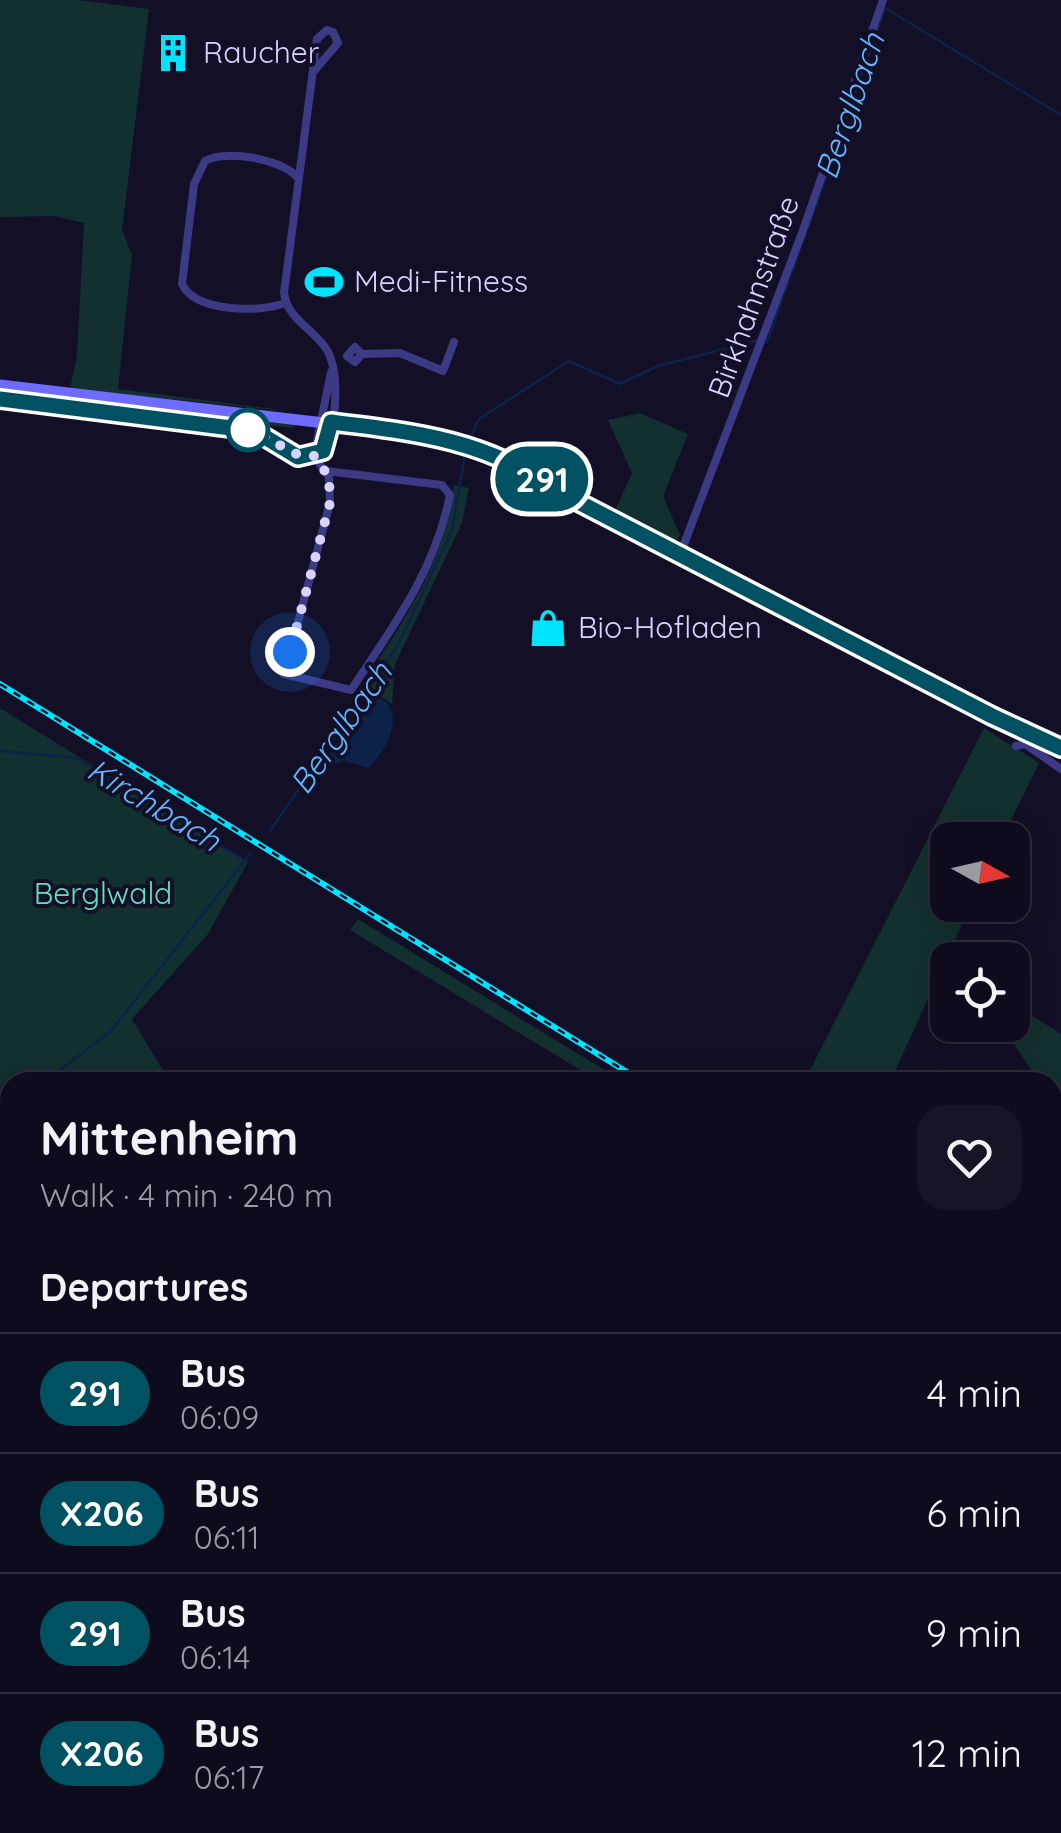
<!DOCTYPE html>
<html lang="en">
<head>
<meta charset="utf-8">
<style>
	body { margin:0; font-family:Quicksand,sans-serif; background:#171425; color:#f1f3f6; height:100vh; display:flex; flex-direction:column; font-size:38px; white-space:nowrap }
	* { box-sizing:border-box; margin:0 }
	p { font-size:32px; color:#9b9ba3 }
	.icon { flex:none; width:55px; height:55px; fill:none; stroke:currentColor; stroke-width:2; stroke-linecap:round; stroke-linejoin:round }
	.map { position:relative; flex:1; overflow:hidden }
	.panel { position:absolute; left:0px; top:1072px; width:1062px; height:762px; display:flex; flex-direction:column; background:#0e0b1c; border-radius:30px 30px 0 0; box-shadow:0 5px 25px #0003,0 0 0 2px #2e2b3b }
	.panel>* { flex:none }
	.badge { padding:0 20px; border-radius:32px; font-size:35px; line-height:65px }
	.needle { width:65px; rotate:98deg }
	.controls { position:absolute; left:930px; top:822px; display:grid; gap:20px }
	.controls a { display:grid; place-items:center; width:100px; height:100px; border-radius:20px; background:#0e0b1c; box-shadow:0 5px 25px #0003,0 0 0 2px #2e2b3b; font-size:50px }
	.you { position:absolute; width:50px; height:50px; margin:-25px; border:8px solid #fff; border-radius:50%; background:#1a73e8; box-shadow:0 0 0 15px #1a73e833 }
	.map>.badge { position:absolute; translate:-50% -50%; box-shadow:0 0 0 5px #fff }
	h2 { padding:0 40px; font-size:38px; line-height:90px }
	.round { display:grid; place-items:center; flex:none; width:105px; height:105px; border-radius:30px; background:#171425 }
	.summary { display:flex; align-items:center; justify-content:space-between; height:170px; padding:0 40px }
	h1 { font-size:48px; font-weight:700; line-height:75px }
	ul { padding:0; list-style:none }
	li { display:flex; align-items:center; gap:30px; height:120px; padding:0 40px; border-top:2px solid #2e2b3b }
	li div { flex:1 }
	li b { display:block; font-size:38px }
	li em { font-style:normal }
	li .badge { min-width:110px; font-weight:700; text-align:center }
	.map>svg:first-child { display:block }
	.green { fill:#12302f }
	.water { fill:#0c2248 }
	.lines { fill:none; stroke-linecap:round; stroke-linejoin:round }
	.stream { stroke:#0c2248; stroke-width:2.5 }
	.street { stroke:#3d3a85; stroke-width:8 }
	.secondary { stroke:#6f6bff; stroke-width:11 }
	.rail-casing { stroke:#00e5ff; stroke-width:6 }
	.rail { stroke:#130f26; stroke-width:2.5; stroke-dasharray:8; stroke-linecap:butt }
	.line-casing { stroke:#fff; stroke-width:22 }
	.line { stroke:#005262; stroke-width:15 }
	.walk { stroke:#d9d4ff; stroke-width:10; stroke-dasharray:0 18 }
	.stop-dot { fill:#fff; stroke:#005262; stroke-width:5 }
	.labels { text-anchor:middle; stroke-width:8; stroke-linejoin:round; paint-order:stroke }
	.poi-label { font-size:30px; fill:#d9d4ff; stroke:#130f26; text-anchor:start }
	.street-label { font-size:30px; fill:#d9d4ff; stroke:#130f26 }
	.park-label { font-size:30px; fill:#5fe0c0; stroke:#130f26 }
	.water-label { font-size:32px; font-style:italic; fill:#62b6ff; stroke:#130f26 }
</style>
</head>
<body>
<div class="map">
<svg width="1061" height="1833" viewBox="0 0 1061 1833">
	<rect width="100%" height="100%" fill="#130f26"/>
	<path class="green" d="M0,0H79L149,9L122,230L132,255L118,389L297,412L70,389L77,355L84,223L54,216L0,217Z
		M0,390L296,425L292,428L0,393Z
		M640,413L688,434L663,496L680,535L675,544L615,511L632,473L608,420Z
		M454,485L469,488L462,523L395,664L392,704L362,684C402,625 447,558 454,485Z
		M0,708L248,862L208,934L132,1019L170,1082H10V1825H419V1833H0Z
		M984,728L1039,763L1001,840H948V905H971L890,1082H804Z
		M358,919L624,1082H600L350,930Z
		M1023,1010L1061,1034V1141L1053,1109L1052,1082H1039L1010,1038Z"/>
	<path class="water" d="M371,695C411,705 388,750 368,768L344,761L330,765L326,758Z"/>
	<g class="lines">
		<path class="stream" d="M808,228L885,8L1061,115
			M767,342L805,235
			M471,437L479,419L569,361L620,384L658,366L756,341
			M0,751L77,758L244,860
			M270,831L398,645L452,530L465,454
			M44,1082L110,1032L251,853
			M0,1119L10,1111"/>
		<path class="street" d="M285,303C259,313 195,312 182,284L194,184L205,161C225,149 282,159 297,177
			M362,354L355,362L347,356L355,347L362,354L400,353L443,371L454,342
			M0,399L255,431L299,457L323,451C337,428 340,373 327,350C314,329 287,319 284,293L317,39L327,30L333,32L338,43L315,70
			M314,456L331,372
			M681,552L802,233L883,0
			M284,674L351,690C393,627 435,571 450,495L442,485L326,471
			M284,674L330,503L329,477L314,456
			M1016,746L1025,744L1061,769
			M1052,1237L1061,1242
			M1052,1424L1061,1443
			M1052,1493L1061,1479
			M1049,1825L1061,1832"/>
		<path class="secondary" d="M0,385L444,437L507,459L618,520
			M611,518L992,717L1061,748"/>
		<g class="rail-casing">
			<path id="rail" d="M0,684L643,1082
				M1052,1334L1061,1340"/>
		</g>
		<use href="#rail" class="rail"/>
	</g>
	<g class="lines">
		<g class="line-casing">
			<path id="line" d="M0,399L255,431L298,457L323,451L331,422C414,432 488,440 557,491L992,716L1061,748"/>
		</g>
		<use href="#line" class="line"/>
		<path class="walk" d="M248,430C274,434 287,459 314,456L329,477L330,503L290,652"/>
	</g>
	<defs>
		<g id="building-bare" transform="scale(3)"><path d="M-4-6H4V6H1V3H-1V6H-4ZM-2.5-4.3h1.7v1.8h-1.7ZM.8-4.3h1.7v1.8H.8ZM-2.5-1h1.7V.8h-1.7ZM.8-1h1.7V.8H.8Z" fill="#00e5ff" stroke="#130f26" stroke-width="2.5" paint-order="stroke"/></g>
		<g id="stadium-bare" transform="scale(3)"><path d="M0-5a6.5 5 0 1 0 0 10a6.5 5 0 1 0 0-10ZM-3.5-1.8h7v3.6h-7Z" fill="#00e5ff" stroke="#130f26" stroke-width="2.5" paint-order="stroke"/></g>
		<g id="shop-bare" transform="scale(3)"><path d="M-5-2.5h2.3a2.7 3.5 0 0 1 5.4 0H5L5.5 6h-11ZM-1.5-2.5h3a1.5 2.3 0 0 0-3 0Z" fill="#00e5ff" stroke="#130f26" stroke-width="2.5" paint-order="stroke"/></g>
	</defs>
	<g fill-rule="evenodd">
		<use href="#building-bare" x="173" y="53"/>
		<use href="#stadium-bare" x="324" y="282"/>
		<use href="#shop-bare" x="548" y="628"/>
	</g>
	<circle class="stop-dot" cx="248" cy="430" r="20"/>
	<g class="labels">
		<g class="poi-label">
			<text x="203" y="63">Raucher</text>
			<text x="354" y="292">Medi-Fitness</text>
			<text x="578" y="638">Bio-Hofladen</text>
		</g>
		<g class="street-label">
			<text transform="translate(754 297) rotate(-70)" y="10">Birkhahnstraße</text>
		</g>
		<g class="park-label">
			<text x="103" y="904">Berglwald</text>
		</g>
		<g class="water-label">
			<text transform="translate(850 106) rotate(-71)" y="11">Berglbach</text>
			<text transform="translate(341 728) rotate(-55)" y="11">Berglbach</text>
			<text transform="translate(154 805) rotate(31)" y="11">Kirchbach</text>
		</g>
	</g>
</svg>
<div class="controls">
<a><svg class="needle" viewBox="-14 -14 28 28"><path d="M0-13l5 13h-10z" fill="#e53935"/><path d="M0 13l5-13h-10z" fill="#9b9ba3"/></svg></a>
<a><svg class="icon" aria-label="locate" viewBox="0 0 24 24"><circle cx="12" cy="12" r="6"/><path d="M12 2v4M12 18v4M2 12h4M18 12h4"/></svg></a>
</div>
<div class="you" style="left:290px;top:652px"></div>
<b class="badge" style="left:542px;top:479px;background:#005262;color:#fff">291</b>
<section class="panel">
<div class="summary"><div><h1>Mittenheim</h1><p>Walk · 4 min · 240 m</p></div><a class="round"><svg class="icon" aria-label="heart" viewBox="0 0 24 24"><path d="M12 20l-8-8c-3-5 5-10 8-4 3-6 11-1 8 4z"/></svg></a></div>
<h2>Departures</h2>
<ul>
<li><span class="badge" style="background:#005262;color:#fff">291</span><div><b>Bus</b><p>06:09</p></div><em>4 min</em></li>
<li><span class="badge" style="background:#005262;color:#fff">X206</span><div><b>Bus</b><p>06:11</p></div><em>6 min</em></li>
<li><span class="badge" style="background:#005262;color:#fff">291</span><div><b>Bus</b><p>06:14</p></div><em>9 min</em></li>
<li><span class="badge" style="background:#005262;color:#fff">X206</span><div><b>Bus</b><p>06:17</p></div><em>12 min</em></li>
</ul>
</section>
</div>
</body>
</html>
